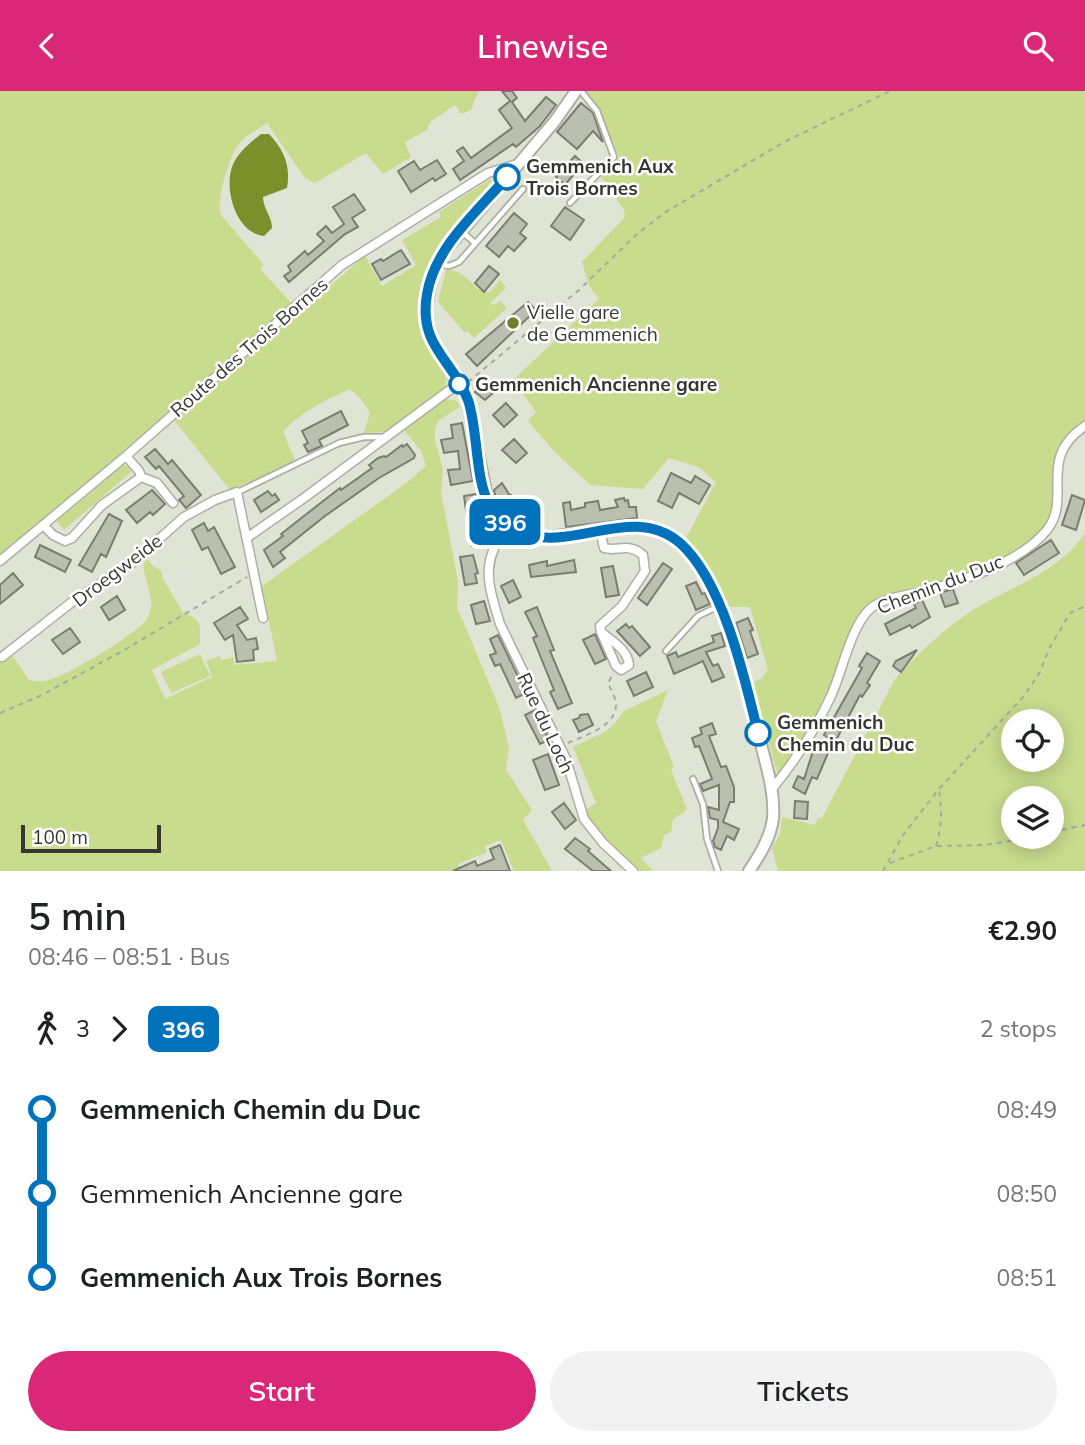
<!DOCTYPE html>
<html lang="en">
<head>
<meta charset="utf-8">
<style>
	body { margin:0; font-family:Mulish,sans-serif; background:#f2f2f2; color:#202124; height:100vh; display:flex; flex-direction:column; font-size:26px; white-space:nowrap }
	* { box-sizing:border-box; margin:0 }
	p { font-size:23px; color:#757577 }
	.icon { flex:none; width:38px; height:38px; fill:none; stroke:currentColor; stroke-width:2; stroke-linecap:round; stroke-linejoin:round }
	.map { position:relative; height:780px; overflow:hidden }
	.panel { display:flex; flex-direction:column; background:#fff; flex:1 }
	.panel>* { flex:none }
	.badge { padding:0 14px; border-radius:10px; font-size:24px; line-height:46px }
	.fabs { position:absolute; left:1001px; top:618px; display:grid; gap:14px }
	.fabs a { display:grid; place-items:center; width:63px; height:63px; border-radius:50%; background:#fff; box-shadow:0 4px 18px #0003; font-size:35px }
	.scale { position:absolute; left:21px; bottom:18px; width:140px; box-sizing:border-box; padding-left:7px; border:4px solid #353631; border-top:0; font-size:19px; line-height:24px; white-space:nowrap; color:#353631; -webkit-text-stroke:5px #fff; paint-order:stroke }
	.map>.badge { position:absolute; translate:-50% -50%; box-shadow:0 0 0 4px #fff }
	.legs { display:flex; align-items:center; gap:10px; height:77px; padding:0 28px; font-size:23px }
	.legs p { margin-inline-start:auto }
	.head { display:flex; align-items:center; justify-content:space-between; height:119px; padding:0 28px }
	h1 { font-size:38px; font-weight:600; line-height:52px }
	.cta { display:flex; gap:14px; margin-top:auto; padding:14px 28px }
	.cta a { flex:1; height:80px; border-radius:42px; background:#db2777; color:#fff; font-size:28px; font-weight:600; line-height:80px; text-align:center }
	.cta a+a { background:#f2f2f2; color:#202124 }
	ul { padding:0 28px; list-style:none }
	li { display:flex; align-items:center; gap:24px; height:84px; font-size:26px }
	li i { display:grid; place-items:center; width:10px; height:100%; margin:0 9px; background:currentColor }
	li i::after { content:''; width:18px; height:18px; margin:-9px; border:5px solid; border-radius:50%; background:#fff }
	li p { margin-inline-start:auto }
	li:first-child i { background:linear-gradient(#0000 50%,currentColor 0) }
	li:last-child i { background:linear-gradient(currentColor 50%,#0000 0) }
	header { display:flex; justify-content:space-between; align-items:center; height:91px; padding:0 28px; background:#db2777; color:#fff; font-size:32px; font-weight:600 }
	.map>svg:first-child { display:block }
	.green { fill:#c9db8d; fill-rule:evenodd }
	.water { fill:#7d8f2a }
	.building { fill:#bbbfb0; stroke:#7a7e70; stroke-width:2 }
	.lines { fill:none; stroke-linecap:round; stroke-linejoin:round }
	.lane-casing { stroke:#acb0a2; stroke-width:8 }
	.street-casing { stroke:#acb0a2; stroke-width:11 }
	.secondary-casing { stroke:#acb0a2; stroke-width:14 }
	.path { stroke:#a6a99e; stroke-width:2; stroke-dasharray:5 5; stroke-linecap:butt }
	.lane { stroke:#fff; stroke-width:4.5 }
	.street { stroke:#fff; stroke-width:8 }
	.secondary { stroke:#fff; stroke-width:10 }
	.line-1-casing { stroke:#fff; stroke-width:16 }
	.line-1 { stroke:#0072bc; stroke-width:10 }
	.stop-1-dot { fill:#fff; stroke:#0072bc; stroke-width:3.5 }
	.poi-dot { fill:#707f2e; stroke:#fff; stroke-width:2.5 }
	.labels { text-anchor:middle; stroke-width:5; stroke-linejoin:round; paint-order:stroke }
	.stop-label { font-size:19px; font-weight:bold; fill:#353631; stroke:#fff; text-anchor:start }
	.poi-label { font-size:19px; fill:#353631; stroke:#fff; text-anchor:start }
	.street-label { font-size:19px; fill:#353631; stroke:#fff }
</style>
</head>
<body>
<header><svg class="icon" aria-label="back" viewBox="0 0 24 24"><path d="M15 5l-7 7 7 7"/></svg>Linewise<svg class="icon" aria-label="search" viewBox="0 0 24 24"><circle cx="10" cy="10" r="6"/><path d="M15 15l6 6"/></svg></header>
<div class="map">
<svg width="1085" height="780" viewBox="0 0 1085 780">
	<rect width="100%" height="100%" fill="#e0e4d5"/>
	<path class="green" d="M0,0H479L471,19L461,23L455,14L431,30L427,39L405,51L411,66L383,83L366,62L315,92L305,87L267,32C259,38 245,45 239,53C229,66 216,109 221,124L264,174L260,178L292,213L201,294L0,465Z
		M586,0H1085V331C1039,359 1062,389 1049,430C1019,477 920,499 868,515L806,647L778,685L753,591L761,588L768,579L750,516H728L705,471L685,449L716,391L698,376L669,367L643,398L590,394L553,359L528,330L536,321L513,289L599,208L589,195L582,171L625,126L624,119L601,85L620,67L599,19Z
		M489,89L493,90V94C459,132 399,191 426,247C433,263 449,278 445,296L388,340L363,343L370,322L361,308L350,298C325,310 301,320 283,341L296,371L230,399L174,329L365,165L382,195L416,174L402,149L441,126L439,121Z
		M446,179C463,179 469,190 479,199L481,197L489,202L500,189L506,197L490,212L495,214L500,210L507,217L474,247L467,240L465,242L438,211Z
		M446,308L457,310L460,316L439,329L435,338V350L443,378L441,401L458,490L457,516L499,616L509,656L506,679L532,719L523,729L552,780H514L501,749L485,755L487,761L458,773L461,780H0V564L6,559L15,568L29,589C34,590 40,591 45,590C62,588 139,542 147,528C160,506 138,485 145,465L153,475L161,480L163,488L183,522C203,528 200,535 200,553L152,579L165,608L212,586L206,570L220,565L221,569L233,566L235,574L277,570L262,495L405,393L426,375L421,360L404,339Z
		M124,374L130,376L131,381L64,439L57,430Z
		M1085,442V780H778L772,757L780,743L782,726L815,734L818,727H822L895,588C917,563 945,537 973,519C1010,496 1061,480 1085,442ZM1013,630H1052V668H1013ZM1013,707H1052V746H1013Z
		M200,563L210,585L171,602L161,581Z
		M668,599L656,630L674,676L671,678L687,719L673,728L671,741L664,744L661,757L641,767L653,780H637L603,746L585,719L596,712L573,656L605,641L616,631L624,620Z"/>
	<path class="water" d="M261,43H269C284,59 291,75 287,97L263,106C263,118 272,125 272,137L264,145C236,142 224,99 232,76C237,62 250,52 261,43Z"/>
	<path class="building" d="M502,0H512L517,7L512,11L525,30L546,6L556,14L539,36L516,56L513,53L460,89L453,78L464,70L457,60L463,56L471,67L512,37L499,19L510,10Z
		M581,12L593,22L603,51L593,40L577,58L557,41Z
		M575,65L583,72L565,94L556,86Z
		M437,69L446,83L435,90L433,87L411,101L398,80L414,70L420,79Z
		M354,103L365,119L352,127L358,136L345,143L289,191L284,185L291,180L288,175L305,160L308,164L324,150L317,143L326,135L332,142L344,133L333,116Z
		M565,116L584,129L570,149L551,135Z
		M514,122L527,133L520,142L526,147L514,160L508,155L499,166L486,155Z
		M401,159L410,173L381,189L372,173L381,168L383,170Z
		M489,175L499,183L484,201L475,192Z
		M528,211L536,219L477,275L466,263Z
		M488,289L495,300L485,309L475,301Z
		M506,312L517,324L504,336L493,324Z
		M341,320L348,334L319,349L322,355L308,361L304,354L308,352L302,340Z
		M462,332L473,390L451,394L448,379L460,378L458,360L444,362L441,349L453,347L451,334Z
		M514,348L527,362L516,372L502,359Z
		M407,353L415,364L414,367L379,387L325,425L280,461L285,467L273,476L264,459L283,445L281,443L327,407L340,397L341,399L372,377L369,374L378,367L384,365L386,366L402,354L403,356Z
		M155,358L168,373L172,369L201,404L186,417L179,409L184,405L159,375L156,378L145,366Z
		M671,382L691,392L695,385L710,394L699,413L679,402L672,417L658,410Z
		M502,392L510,405L511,404L521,416L520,417L534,426V433H523L514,429L496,408L494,399Z
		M152,399L165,413L153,424L150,421L137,432L126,419Z
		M268,400L272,405L275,403L279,409L261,421L254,409Z
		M476,403L481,454L471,455L464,405Z
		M1072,404L1085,409L1076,439L1062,434Z
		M624,407L625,410L628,409L629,416H636L637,427L566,436L563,412L570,411L571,419L585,416V412L598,410L600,419L618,416L615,409Z
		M109,423L122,430L106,466L101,463L92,481L79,474Z
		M204,432L208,440L214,436L235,476L221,483L208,456L202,459L192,439Z
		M1051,449L1059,462L1024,484L1016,472Z
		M40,454L71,469L65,481L35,466Z
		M473,464L478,482L475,483L477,492L465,494L460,466Z
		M574,469L576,481L531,486L529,474L547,470V475Z
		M663,472L672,478L647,514L638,507Z
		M613,475L619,504L606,506L601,477Z
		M13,482L23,494L0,513V494Z
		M513,489L521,506L509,512L501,495Z
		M696,491L702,503L705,502L710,513L696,519L686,495Z
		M953,498L958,512L945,516L940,502Z
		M117,505L125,519L109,529L101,516Z
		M922,509L930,526L912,537L910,534L890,544L885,533L916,517L914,513Z
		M484,510L490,530L476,533L471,514Z
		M240,516L248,528L237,534L247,549L256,547L258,558L253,559L254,569L237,571L233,544L225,549L214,532Z
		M537,516L554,559L550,560L572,612L558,618L550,601L554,599L533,547L537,545L525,521Z
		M748,527L753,539L750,540L758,563L747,567L736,532Z
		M626,533L629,537L632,535L650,556L640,565L617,540Z
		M70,537L80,551L63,563L52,549Z
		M721,542L725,555L706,561L713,575L718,573L724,586L712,591L703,570L674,583L667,565L676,561L678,566L714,551L712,545Z
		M595,543L606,568L595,573L583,549Z
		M498,544L526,602L516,607L500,573L495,575L490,564L496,562L490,548Z
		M917,559L901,581L893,575L896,570Z
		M867,562L880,570L867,592L870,594L862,606L860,604L835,651L824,644L862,577L859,575Z
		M646,581L653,596L634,605L627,590Z
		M535,619L549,649L540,653L525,624Z
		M588,623L593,634L579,641L573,629L579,627L580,624Z
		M712,632L716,643L709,645L721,676L726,675L734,696V711H730L723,731L739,738L734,749L727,745L721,759L715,756L713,750L718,737V729L710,727L708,716L719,719V694L703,700L700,693L712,688L699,655L695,656L692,647L702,643L700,637Z
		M814,657L828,662L817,688L812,686L805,703L793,696L798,685L804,688Z
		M548,663L559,694L545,699L533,669Z
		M795,710L808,711L807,728L794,727Z
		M564,712L576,729L565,738L552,721Z
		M575,747L590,758L588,760L611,780H593L565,758Z
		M500,754L510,780H453L475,770L477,775L494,768L490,758Z"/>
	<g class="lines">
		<g class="lane-casing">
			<path id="lane" d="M570,112L614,66L597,20L581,0
				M461,140L475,152
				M438,173L449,175L459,171L523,98
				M238,401L339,352L364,346H385
				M666,560L698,525L719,515
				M693,688L703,713L707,748L718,780"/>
		</g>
		<g class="street-casing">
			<path id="street" d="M141,386L157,392L173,412
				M43,434L53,444L65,450L72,447L102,414L141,386L139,380L126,365
				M509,435C479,469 488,493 500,533L566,668L584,728L603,752L633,780
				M600,439L604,457C619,461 628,451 643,464L645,480L622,515L600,535L601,541L616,575L621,579L629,574C628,559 612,550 601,541
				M248,446L304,407L451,298L460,295
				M0,470L126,365L342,174L488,82L517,73
				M2,566L72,511L132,472L184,426L215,409L237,401L263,527
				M772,698C796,669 815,639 831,605C842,581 851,535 870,518C882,507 904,505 920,501C961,490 1019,473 1047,439C1073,406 1036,368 1085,335"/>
		</g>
		<g class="secondary-casing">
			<path id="secondary" d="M576,0L555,30L444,161L432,185L426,217V229L431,248L467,307L488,411L509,435L529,444L542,446C582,445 628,425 667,444C680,450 690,462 698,473C731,521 746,593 760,649C766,674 775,700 773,727C771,746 760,764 749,780"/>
		</g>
		<path class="path" d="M468,291L579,199L636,144L664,122L784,51L890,0
			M483,422L486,454
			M0,622L42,604L126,558L247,486
			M568,652C584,644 615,637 616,614C616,607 611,599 608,592L613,583
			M1052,741L1085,734
			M936,755C942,736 942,719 939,699
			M890,772L936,755L986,754L1033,746
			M883,780L903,744L939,698L1024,605L1040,581L1049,558L1070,522L1085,515"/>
		<use href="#lane" class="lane"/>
		<use href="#street" class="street"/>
		<use href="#secondary" class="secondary"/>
	</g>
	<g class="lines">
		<g class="line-1-casing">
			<path id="line-1" d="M507,86C477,121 435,156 427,203C418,256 453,268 468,309C478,338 475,388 489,413C495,425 508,436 520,441C572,463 632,411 680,452C723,490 745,588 758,642"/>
		</g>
		<use href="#line-1" class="line-1"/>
	</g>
	<g class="stop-1-dot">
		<circle cx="507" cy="86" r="12"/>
		<circle cx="459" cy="293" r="9"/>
		<circle cx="758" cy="642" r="12"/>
	</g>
	<circle class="poi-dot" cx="513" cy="232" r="7"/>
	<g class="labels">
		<g class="stop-label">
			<text x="526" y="82">Gemmenich Aux<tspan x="526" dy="22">Trois Bornes</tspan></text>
			<text x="475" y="300">Gemmenich Ancienne gare</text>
			<text x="777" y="638">Gemmenich<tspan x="777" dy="22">Chemin du Duc</tspan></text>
		</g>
		<g class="poi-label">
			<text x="527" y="228">Vielle gare<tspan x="527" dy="22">de Gemmenich</tspan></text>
		</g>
		<g class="street-label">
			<text transform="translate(249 256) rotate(-41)" y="7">Route des Trois Bornes</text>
			<text transform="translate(117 479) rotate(-37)" y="7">Droegweide</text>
			<text transform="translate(940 493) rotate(-21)" y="7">Chemin du Duc</text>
			<text transform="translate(546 632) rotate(65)" y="7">Rue du Loch</text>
		</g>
	</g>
</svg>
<div class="fabs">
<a><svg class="icon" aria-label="locate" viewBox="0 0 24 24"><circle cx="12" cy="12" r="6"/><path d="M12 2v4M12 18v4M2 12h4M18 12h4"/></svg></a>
<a><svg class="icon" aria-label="layers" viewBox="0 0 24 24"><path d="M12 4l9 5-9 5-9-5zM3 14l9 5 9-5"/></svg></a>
</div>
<div class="scale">100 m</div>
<b class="badge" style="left:505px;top:431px;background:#0072bc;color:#fff">396</b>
</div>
<section class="panel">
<div class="head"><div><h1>5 min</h1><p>08:46 – 08:51 · Bus</p></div><b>€2.90</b></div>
<div class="legs"><svg class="icon" aria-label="walk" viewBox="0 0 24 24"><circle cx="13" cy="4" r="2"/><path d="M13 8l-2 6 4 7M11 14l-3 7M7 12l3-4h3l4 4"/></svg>3<svg class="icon" aria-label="forward" viewBox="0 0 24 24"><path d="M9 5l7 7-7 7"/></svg><b class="badge" style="background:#0072bc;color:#fff">396</b><p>2 stops</p></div>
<ul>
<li><i style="color:#0072bc"></i><b>Gemmenich Chemin du Duc</b><p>08:49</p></li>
<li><i style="color:#0072bc"></i><span>Gemmenich Ancienne gare</span><p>08:50</p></li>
<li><i style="color:#0072bc"></i><b>Gemmenich Aux Trois Bornes</b><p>08:51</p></li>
</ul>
<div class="cta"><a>Start</a><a>Tickets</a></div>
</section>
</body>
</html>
